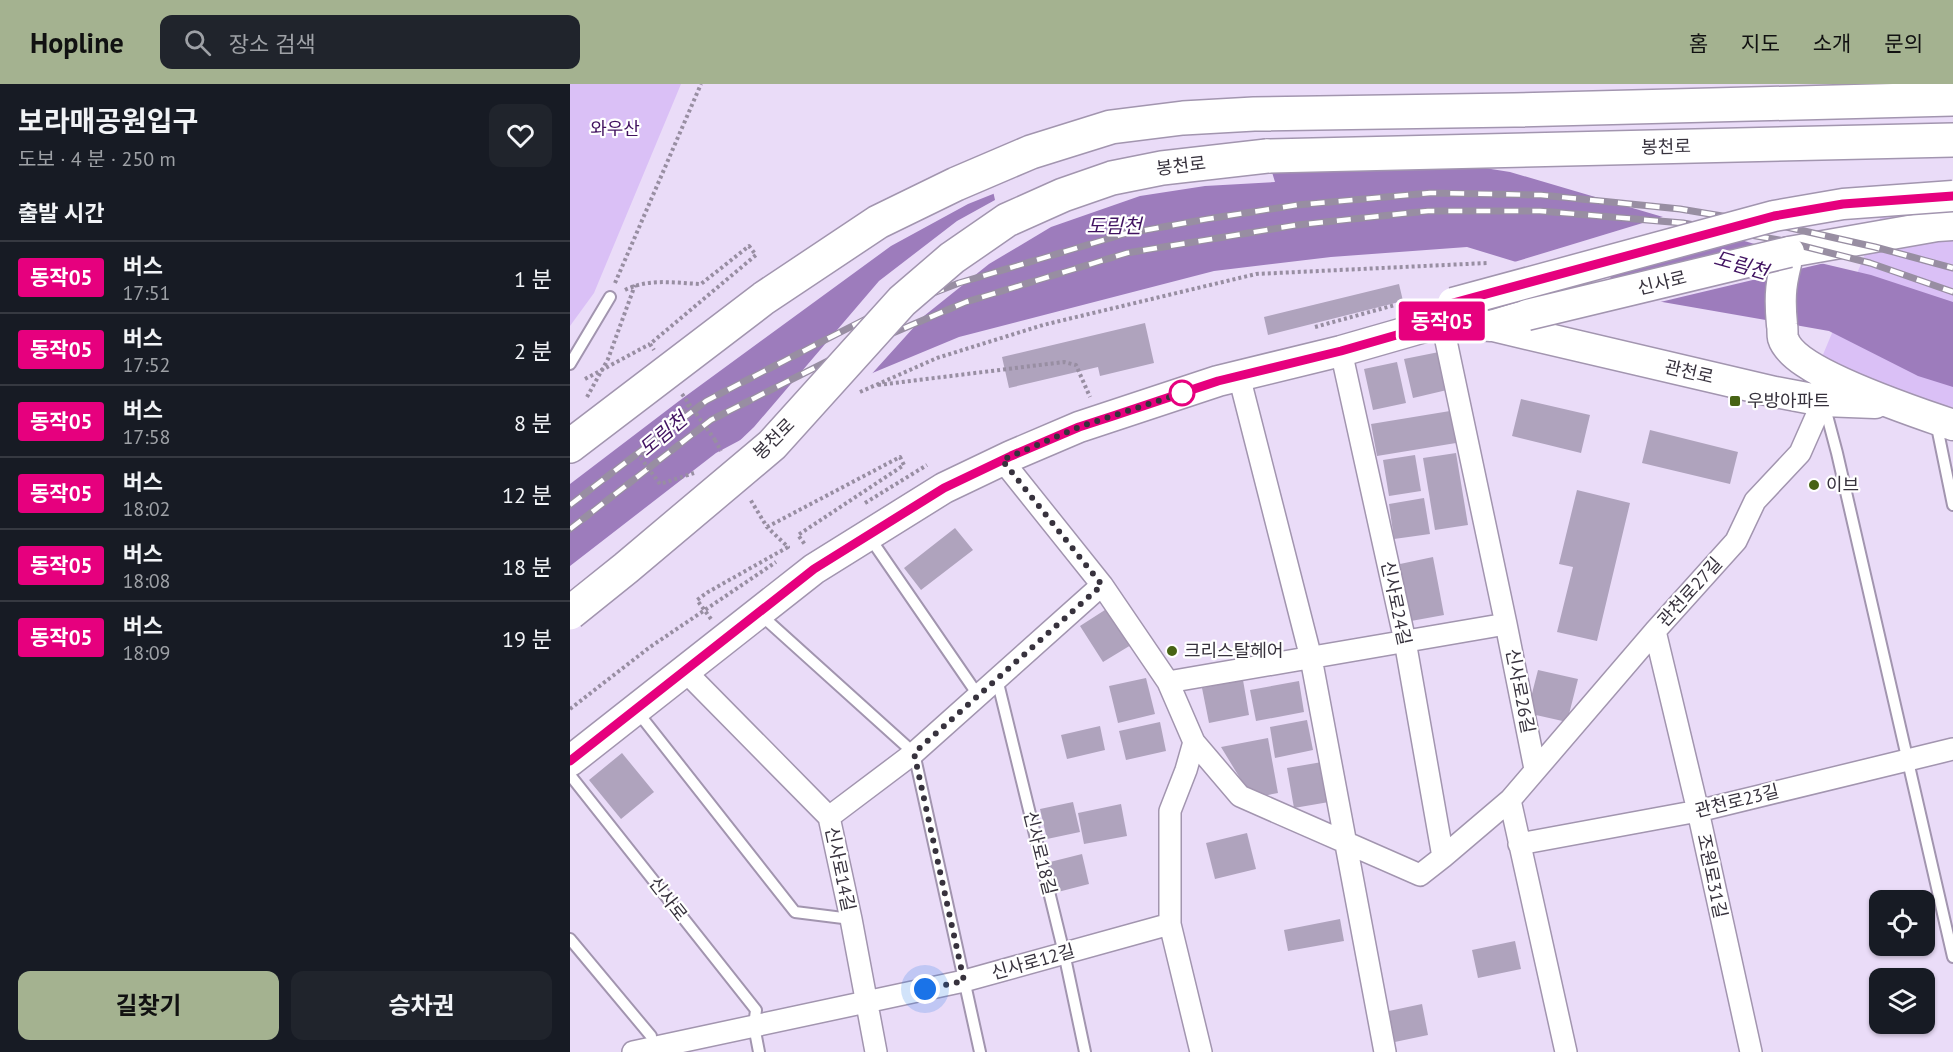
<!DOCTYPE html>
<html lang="ko">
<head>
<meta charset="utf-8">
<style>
	body { margin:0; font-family:"PT Sans","Noto Sans KR",sans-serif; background:#20242c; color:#f1f3f6; height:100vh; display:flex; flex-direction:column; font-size:22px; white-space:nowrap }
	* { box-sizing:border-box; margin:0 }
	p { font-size:20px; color:#9ea1a6 }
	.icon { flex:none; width:33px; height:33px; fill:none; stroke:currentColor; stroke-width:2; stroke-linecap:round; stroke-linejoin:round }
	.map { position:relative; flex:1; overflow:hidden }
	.side { display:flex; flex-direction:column; background:#171b24; width:570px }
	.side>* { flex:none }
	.badge { padding:0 12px; border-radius:4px; font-size:21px; line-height:39px }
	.fabs { position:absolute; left:1299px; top:806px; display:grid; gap:12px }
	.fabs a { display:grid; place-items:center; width:66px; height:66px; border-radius:12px; background:#171b24; box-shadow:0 2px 4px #0004; font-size:30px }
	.you { position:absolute; width:30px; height:30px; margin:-15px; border:4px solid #fff; border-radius:50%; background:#1a73e8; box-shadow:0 0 0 9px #1a73e833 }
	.map>.badge { position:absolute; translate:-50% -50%; box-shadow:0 0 0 3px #fff }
	h2 { padding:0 18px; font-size:22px; line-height:54px }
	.round { display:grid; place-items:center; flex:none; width:63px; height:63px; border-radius:12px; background:#20242c }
	.summary { display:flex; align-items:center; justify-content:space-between; height:102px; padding:0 18px }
	h1 { font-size:28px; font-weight:700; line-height:45px }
	.button { display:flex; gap:12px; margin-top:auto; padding:12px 18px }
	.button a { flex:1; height:69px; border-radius:12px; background:#a4b290; color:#111; font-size:24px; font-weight:700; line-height:69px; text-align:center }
	.button a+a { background:#20242c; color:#f1f3f6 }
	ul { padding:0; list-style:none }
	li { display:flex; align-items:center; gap:18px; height:72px; padding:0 18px; border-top:2px solid #363941 }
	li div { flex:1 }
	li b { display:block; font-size:22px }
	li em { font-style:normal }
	li .badge { min-width:66px; font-weight:700; text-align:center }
	header { display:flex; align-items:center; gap:36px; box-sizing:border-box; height:84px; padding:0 30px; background:#a4b290; color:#111 }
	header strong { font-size:28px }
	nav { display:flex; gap:33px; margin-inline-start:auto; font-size:21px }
	.search { width:420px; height:54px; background:#20242c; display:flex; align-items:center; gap:15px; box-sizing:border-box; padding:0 21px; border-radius:12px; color:#9ea1a6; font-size:22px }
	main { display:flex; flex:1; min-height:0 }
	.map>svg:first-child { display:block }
	.green { fill:#dac0f6 }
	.water { fill:#9d7cbc }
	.pier { fill:#eadcf8 }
	.building { fill:#afa3bd }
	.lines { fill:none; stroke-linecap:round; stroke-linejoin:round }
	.lane-casing { stroke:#a295af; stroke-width:14 }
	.street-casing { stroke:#a295af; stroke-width:24 }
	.secondary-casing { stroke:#a295af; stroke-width:33 }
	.primary-casing { stroke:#a295af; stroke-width:36 }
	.path { stroke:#988ea2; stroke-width:4; stroke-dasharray:3 3; stroke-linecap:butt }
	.lane { stroke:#fff; stroke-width:10 }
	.street { stroke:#fff; stroke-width:21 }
	.secondary { stroke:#fff; stroke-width:30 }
	.primary { stroke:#fff; stroke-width:33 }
	.rail-casing { stroke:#988ea2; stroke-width:7 }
	.rail { stroke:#fff; stroke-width:4.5; stroke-dasharray:14; stroke-linecap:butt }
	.secondary-bridge-casing { stroke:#a295af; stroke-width:33; stroke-linecap:butt }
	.primary-bridge-casing { stroke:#a295af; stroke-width:36; stroke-linecap:butt }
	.path-bridge { stroke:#988ea2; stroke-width:4; stroke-dasharray:3 3; stroke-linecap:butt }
	.secondary-bridge { stroke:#fff; stroke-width:30 }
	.primary-bridge { stroke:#fff; stroke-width:33 }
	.line-casing { stroke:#fff; stroke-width:14 }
	.line { stroke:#e6007e; stroke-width:9 }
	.walk { stroke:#37323d; stroke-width:6; stroke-dasharray:0 10.8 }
	.stop-dot { fill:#fff; stroke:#e6007e; stroke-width:3 }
	.poi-dot { fill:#476314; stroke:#fff; stroke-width:2 }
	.labels { text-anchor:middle; stroke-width:4.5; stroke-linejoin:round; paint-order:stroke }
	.park-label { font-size:18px; fill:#40115f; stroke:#fff }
	.street-label { font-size:18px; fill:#37323d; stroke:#fff }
	.poi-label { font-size:18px; fill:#37323d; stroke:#fff; text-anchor:start }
	.water-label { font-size:20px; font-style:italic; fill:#411361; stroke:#fff }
</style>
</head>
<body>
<header>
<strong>Hopline</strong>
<div class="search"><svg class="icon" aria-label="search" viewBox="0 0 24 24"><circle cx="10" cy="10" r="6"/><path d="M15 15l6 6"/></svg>장소 검색</div>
<nav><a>홈</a><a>지도</a><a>소개</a><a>문의</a></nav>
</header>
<main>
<section class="side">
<div class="summary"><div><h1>보라매공원입구</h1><p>도보 · 4 분 · 250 m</p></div><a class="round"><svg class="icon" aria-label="heart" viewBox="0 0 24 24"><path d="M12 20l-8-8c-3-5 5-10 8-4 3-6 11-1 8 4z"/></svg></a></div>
<h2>출발 시간</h2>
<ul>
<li><span class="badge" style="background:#e6007e;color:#fff">동작05</span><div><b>버스</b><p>17:51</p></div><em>1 분</em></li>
<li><span class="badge" style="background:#e6007e;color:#fff">동작05</span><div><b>버스</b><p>17:52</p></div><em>2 분</em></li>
<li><span class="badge" style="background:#e6007e;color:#fff">동작05</span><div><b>버스</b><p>17:58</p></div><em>8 분</em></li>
<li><span class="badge" style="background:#e6007e;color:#fff">동작05</span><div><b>버스</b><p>18:02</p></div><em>12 분</em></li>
<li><span class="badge" style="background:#e6007e;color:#fff">동작05</span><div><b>버스</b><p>18:08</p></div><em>18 분</em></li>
<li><span class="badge" style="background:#e6007e;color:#fff">동작05</span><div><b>버스</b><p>18:09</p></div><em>19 분</em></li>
</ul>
<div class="button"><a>길찾기</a><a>승차권</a></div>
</section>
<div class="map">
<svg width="1383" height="968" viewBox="0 0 1383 968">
	<rect width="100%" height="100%" fill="#eadcf8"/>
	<path class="green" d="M0,0H111L24,209L0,242Z
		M1314,125L1383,130V343L1239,304Z"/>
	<path class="water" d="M839,72L940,88L1246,178L1301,191L1383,218V303L1348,292L1259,247L1058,212L897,163L761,173L644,187L389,253L276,300L146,369L0,482V400L109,317L321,162L398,120L468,92Z"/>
	<path class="pier" d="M692,56L705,98L635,102L570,112L481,143L419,180L354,232L298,294L277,302L161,365L184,343L309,197L387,137L425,116L423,107L467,89L542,69L616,58Z
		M1099,131L1162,150L1039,187L1041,196L1191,159L1259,178L1086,219L1058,214L941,179Z"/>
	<path class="building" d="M829,200L833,217L698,251L694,233Z
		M575,239L584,279L530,292L528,283L439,304L432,273Z
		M869,268L877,306L843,314L834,275Z
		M827,278L836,319L803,326L794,285Z
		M951,315L1020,331L1011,369L942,352Z
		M880,327L886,359L807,372L801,340Z
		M1080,346L1168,368L1160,400L1072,379Z
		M886,369L898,441L865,446L853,374Z
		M845,371L851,407L819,412L813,376Z
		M1007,406L1060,419L1027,557L987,548L1003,483L989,480Z
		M854,414L860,450L824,455L819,420Z
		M385,444L403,466L351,506L334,484Z
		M863,473L874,531L841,537L830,480Z
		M538,524L561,561L533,578L510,542Z
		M968,586L1008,595L997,638L957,629Z
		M576,594L585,630L548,639L539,602Z
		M673,596L679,631L639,639L632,604Z
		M729,597L734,628L686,637L680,606Z
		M737,636L743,666L705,674L700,643Z
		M590,638L596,667L556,676L549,647Z
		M530,642L535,666L497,675L491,651Z
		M698,654L708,709L682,714L651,663Z
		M52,669L84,708L51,735L19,696Z
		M752,678L759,718L724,724L717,684Z
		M503,718L510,748L477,755L470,725Z
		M551,720L557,752L514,760L508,729Z
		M677,749L686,785L645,795L636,759Z
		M512,770L519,800L484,809L476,779Z
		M770,835L774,857L718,867L714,846Z
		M945,857L951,885L908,894L902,866Z
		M852,920L858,951L820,959L814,928Z"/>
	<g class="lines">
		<g class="lane-casing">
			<path id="lane" d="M0,280L40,213
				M1254,320L1267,369L1383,873
				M1366,338L1383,421
				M300,454L408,611
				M191,531L344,669L410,968
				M427,595L494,869L515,968
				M66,626L225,828L281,835
				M0,691L186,926L184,942L189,968
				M0,855L81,952L82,968"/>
		</g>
		<g class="street-casing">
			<path id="street" d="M872,238L936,540L965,685
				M771,267L835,557L873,773
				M669,292L741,574L815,968
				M432,376L532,501L598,598L624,658L670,712L850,791L873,773L940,716L1085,547L1166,457L1185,417L1230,369L1253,317
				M1085,547L1128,727L1181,968
				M115,587L259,733L281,835L306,968
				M598,598L936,540
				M624,658L616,686L600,727V840L631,968
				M940,716L996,968
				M259,733L344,669L532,501
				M949,760L1128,727L1383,665
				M63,968L394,897L600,840"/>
		</g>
		<g class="secondary-casing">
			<path id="secondary" d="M1383,141L1367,142L1219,168C1211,198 1209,210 1212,241C1213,245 1212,250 1213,254C1223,289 1349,329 1383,341
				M923,242L1205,308L1253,317L1305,319
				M0,677L244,485L374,404L441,372L509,343L648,297L771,267L872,238L921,242L957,231"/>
		</g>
		<g class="primary-casing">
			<path id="primary" d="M697,72L1383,56
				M0,362L194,214L308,138L386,100L461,68L541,43L613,34L684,30L944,26L1383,15"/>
		</g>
		<path class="path" d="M45,199L131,0
			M55,206C79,194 105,199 131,200L179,162L186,171L80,260L84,266
			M745,243L825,221
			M308,301L494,278L506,281L520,313
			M290,308L367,274L473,241L686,190L917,179
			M112,310L145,356
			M17,313L38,275L65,201
			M295,419L357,381
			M197,443L330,373L334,381L228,451L236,462
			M141,535L127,516L138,508L218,463L197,443L180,415
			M0,625L80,563L206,478"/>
		<use href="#lane" class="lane"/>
		<use href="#street" class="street"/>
		<use href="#secondary" class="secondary"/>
		<use href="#primary" class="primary"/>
		<g class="rail-casing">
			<path id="rail" d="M0,421L136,317L296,235L389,199L554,150L637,135L727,121L860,109L971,111L1110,125L1212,142L1305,163L1383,184
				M0,445L141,336L266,273L396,218L557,169L727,141L858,127H970L1113,139L1209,156L1300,179L1383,208"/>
		</g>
		<use href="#rail" class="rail"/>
		<g class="secondary-bridge-casing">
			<path id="secondary-bridge" d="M883,219L1204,132L1273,120L1383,112
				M957,231L1219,168"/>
		</g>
		<g class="primary-bridge-casing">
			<path id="primary-bridge" d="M0,529L56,484L202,361L332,217L382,174L437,136L493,111L542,94L592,84L697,72"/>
		</g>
		<path class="path-bridge" d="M15,295L80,260
			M119,321L70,373L90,400L124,389
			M145,356L151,367"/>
		<use href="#secondary-bridge" class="secondary-bridge"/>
		<use href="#primary-bridge" class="primary-bridge"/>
	</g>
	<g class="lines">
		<g class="line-casing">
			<path id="line" d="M0,677L244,485L374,404L441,372L509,343L543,332L648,297L771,267L872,238L883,219L1204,132L1273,120L1383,112"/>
		</g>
		<use href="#line" class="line"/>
		<path class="walk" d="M355,905L394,897L344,669L532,501L432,376L509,343L612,309"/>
	</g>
	<circle class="stop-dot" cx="612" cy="309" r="12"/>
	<g class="poi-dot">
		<rect x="1159" y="311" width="12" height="12" rx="3"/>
		<circle cx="1244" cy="401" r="6"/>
		<circle cx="602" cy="567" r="6"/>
	</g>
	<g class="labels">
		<g class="park-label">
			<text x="45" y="51">와우산</text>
		</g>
		<g class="street-label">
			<text transform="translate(1096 63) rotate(-1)" y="6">봉천로</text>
			<text transform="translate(611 82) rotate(-7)" y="6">봉천로</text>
			<text transform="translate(1092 199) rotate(-14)" y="6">신사로</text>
			<text transform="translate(1119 288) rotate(13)" y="6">관천로</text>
			<text transform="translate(204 355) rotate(-45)" y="6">봉천로</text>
			<text transform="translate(1120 508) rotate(-48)" y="6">관천로27길</text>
			<text transform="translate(826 519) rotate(78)" y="6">신사로24길</text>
			<text transform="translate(950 607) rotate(79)" y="6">신사로26길</text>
			<text transform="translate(1167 717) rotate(-14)" y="6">관천로23길</text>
			<text transform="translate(470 769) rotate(76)" y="6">신사로18길</text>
			<text transform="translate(270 785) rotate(78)" y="6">신사로14길</text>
			<text transform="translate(1142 792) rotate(78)" y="6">조원로31길</text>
			<text transform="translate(98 815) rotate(52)" y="6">신사로</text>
			<text transform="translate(463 878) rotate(-16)" y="6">신사로12길</text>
		</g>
		<g class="poi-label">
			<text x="1177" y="323">우방아파트</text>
			<text x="1256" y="407">이브</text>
			<text x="614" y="573">크리스탈헤어</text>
		</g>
		<g class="water-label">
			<text x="544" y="149">도림천</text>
			<text transform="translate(1171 181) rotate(16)" y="7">도림천</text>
			<text transform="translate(93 350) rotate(-40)" y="7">도림천</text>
		</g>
	</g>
</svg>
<div class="fabs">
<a><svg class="icon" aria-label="locate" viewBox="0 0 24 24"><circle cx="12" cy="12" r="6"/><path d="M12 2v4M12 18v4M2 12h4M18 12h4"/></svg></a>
<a><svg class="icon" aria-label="layers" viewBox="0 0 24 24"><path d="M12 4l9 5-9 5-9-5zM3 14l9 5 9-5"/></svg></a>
</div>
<div class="you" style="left:355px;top:905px"></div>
<b class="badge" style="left:872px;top:237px;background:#e6007e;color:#fff">동작05</b>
</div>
</main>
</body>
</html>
